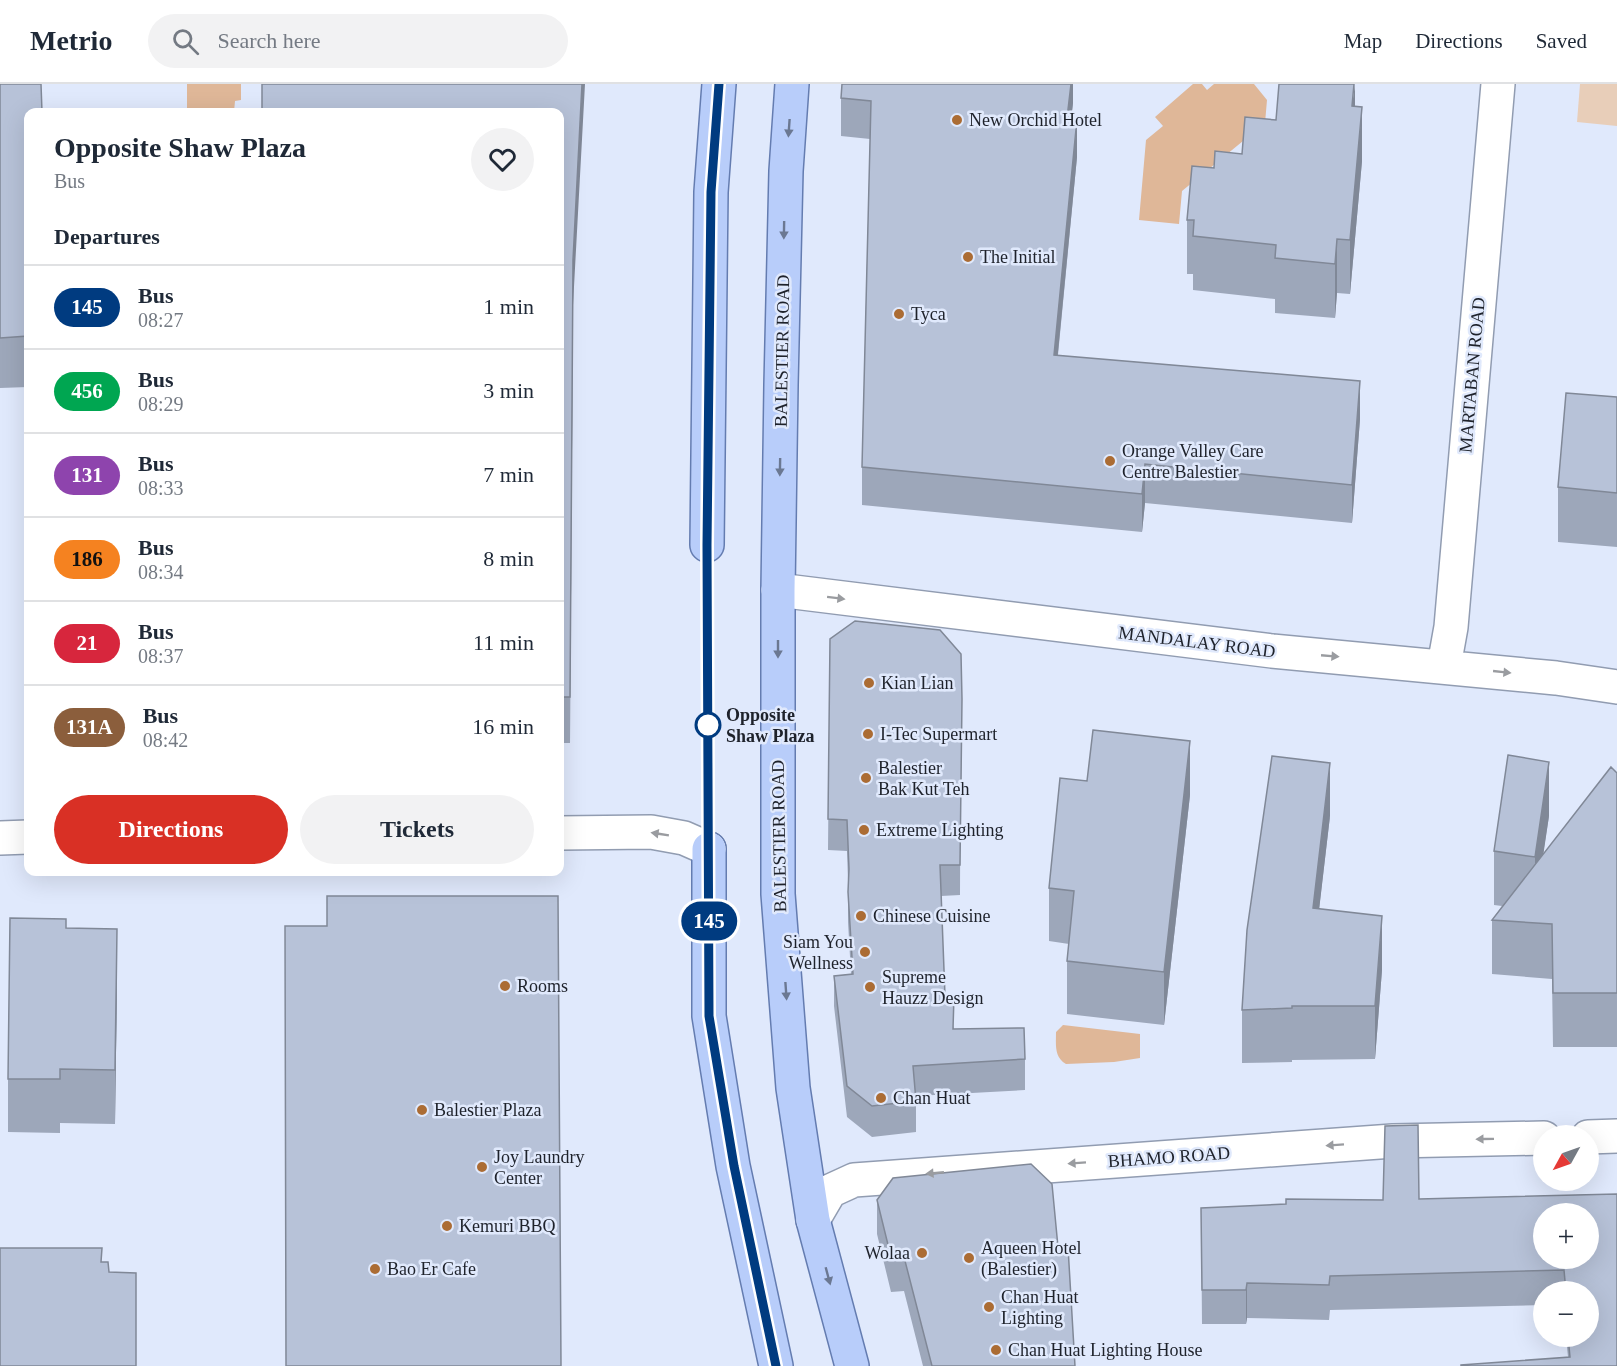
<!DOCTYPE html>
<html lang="en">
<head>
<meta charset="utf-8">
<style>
	body { margin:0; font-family:Georgia,serif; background:#f2f2f3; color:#1f2937; height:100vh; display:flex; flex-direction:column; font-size:22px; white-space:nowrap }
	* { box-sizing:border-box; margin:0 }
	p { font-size:20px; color:#747a83 }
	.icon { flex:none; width:33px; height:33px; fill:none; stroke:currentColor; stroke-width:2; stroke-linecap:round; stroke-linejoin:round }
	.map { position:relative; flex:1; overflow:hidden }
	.sheet { position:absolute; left:24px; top:24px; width:540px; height:768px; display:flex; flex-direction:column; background:#fff; border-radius:12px; box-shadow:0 6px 24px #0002 }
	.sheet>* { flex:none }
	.badge { padding:0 12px; border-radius:20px; font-size:21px; line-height:39px }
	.needle { width:39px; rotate:230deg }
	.fabs { position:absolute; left:1533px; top:1041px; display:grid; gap:12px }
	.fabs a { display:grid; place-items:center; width:66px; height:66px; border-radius:50%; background:#fff; box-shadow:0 6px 24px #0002; font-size:30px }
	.map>.badge { position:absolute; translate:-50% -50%; box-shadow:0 0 0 3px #fff }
	h2 { padding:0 30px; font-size:22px; line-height:54px }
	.round { display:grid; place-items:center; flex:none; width:63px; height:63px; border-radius:32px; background:#f2f2f3 }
	.headline { display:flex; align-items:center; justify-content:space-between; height:102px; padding:0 30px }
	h1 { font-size:28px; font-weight:700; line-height:45px }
	.action { display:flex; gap:12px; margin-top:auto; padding:12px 30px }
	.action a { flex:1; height:69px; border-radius:36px; background:#d93025; color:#fff; font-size:24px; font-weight:700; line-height:69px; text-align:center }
	.action a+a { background:#f2f2f3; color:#1f2937 }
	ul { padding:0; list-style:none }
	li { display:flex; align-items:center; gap:18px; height:84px; padding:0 30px; border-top:2px solid #e0e1e3 }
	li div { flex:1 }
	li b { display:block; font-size:22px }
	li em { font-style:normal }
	li .badge { min-width:66px; font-weight:700; text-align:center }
	header { display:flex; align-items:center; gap:36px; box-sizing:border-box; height:84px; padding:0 30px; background:#fff; border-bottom:2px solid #e0e1e3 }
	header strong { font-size:28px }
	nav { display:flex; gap:33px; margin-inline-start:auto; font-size:21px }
	.search { width:420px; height:54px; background:#f2f2f3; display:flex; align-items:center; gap:15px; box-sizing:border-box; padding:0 21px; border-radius:33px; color:#747a83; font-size:22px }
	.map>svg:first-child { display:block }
	.green { fill:#e8ceb9 }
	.water { fill:#dfb798 }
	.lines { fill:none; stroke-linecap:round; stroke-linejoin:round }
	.minor-casing { stroke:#919cb1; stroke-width:36 }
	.major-casing { stroke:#647cb0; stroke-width:36 }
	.minor { stroke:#fff; stroke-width:33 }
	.major { stroke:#b8cdfa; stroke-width:33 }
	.wall { fill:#9da7ba }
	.shaded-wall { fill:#808897 }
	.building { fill:#b7c2d8; stroke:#808897; stroke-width:1.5; fill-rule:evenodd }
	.oneway { fill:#6b7892 }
	.oneway2 { fill:#9a9ca0 }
	.line-casing { stroke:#fff; stroke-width:14 }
	.line { stroke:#003b80; stroke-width:9 }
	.poi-dot { fill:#ab6c34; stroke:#e0e9fc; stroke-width:2 }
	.stop-dot { fill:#fff; stroke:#003b80; stroke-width:3 }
	.labels { text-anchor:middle; stroke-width:5; stroke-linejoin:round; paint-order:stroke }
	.poi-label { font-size:18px; fill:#1e222b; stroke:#e0e9fc; text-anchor:start }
	.street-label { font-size:18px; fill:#1e222b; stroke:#e0e9fc }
	.stop-label { font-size:18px; font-weight:bold; fill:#1e222b; stroke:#e0e9fc; text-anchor:start }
</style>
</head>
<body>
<header>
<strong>Metrio</strong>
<div class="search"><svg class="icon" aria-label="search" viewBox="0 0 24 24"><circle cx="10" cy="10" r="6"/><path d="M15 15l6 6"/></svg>Search here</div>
<nav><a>Map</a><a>Directions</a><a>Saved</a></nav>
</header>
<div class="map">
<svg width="1617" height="1282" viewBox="0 0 1617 1282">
	<rect width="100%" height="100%" fill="#e0e9fc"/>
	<path class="green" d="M1580,0H1617V42L1577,38Z"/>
	<path class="water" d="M187,0H241V16L235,17L234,28H187Z
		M1193,0H1202L1207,6L1214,0H1254L1267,16L1265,39L1182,107L1179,140L1139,136L1146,56L1163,42L1155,33Z
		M1063,941L1140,950V974L1114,978L1066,980C1054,973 1056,961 1056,948Z"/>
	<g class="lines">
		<g class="minor-casing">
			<path id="minor" d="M778,506L1272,567L1556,594L1617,603
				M1444,582L1451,543L1498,0
				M560,749L651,748L684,754L709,765
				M0,754L28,753
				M1588,1053L1617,1052
				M813,1136L830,1107L854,1096L1393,1057L1544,1054"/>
		</g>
		<g class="major-casing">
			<path id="major" d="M792,0L786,87L781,301L778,506V810L793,1004L813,1136L852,1282
				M707,461L711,108L719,0
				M709,765V932L733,1082L776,1282"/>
		</g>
		<use href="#minor" class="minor"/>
		<use href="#major" class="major"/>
	</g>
	<path class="wall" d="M0,0L28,28V303L0,304Z
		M1073,0V19L1071,35L1077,73L1058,271L1360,335L1352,439L1145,419L1142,448L862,421V383L870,55L841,52V14Z
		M1355,22L1362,77L1350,210L1337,209L1335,234L1275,229V215L1193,206V190H1187V136L1214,84L1242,70L1276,36Z
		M560,28L573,221L570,659H560Z
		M1617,313V463L1558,458V403Z
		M830,555L961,570L960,811L941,812L945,912L954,945L1025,975V1006L916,1012V1048L872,1053L847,1033L834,922V892L851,890L848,838V797L847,767L828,766Z
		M1617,689V963H1553L1552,895L1492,890V836L1502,822L1494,821V767L1549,732L1543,770Z
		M1190,711L1164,941L1067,930V877L1069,860L1049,857V804Z
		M1330,732L1319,825L1382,886L1375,975L1292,976V978L1242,979V926Z
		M66,844L117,898L115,1040L60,1039V1049L8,1048V995Z
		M1617,1110V1282L1568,1273L1566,1252H1588V1208H1544V1221L1330,1226L1329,1236L1247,1234L1246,1240H1202L1201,1124L1419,1115Z
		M877,1116L1058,1163L1075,1282H923L904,1207L891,1208L877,1150Z"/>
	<path class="shaded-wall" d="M582,0H585L573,221L570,659L573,176Z
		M1071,0H1073V19L1067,72V34Z
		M1355,0V50L1352,22Z
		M1362,23V77L1350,210V156Z
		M1077,35V73L1054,309V271Z
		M1337,155V209L1335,234V180Z
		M1360,297V335L1352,439V401Z
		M1145,380V419L1142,448V410Z
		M1190,657V711L1164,941V888Z
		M1549,678V732L1535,827V773Z
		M1330,679V732L1313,878V824Z
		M1382,832V886L1375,975V922Z
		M117,845V898L115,1040V986Z
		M1247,1199V1234L1246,1240V1206Z"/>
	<path class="building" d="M0,0H41L42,28H28V252L0,254Z
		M262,0H582L573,176L570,613H560V28H262Z
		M842,0H1071L1067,34L1077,35L1054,271L1360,297L1352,401L1145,380L1142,410L862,383L871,17L841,14Z
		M1279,0H1354L1352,22L1362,23L1350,156L1337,155L1335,180L1275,174L1276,161L1193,152L1194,136H1187L1192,82L1214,84L1215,67L1242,70L1245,33L1276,36Z
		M1566,309L1617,313V409L1558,403Z
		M855,537L940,546L961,570L962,615L960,781H940L945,912H954L953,945L1024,944L1025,975L913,982L916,1017L872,1022L847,1002L834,892L853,890L848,808L849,785L847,736L828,735L830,555Z
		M1093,646L1190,657L1164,888L1067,877L1074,807L1049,804L1060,694L1087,697Z
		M1508,671L1549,678L1535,773L1494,767Z
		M1272,672L1330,679L1313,824L1382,832L1375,922H1292V924L1242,926L1247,846Z
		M1611,683L1617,689V909H1553L1552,840L1492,836Z
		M327,812H558L561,1282H286L285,842H327Z
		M10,834L66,835V844L117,845L115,986L60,985V995H8Z
		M1418,1041L1419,1115L1617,1110V1282H1461V1281L1570,1273L1568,1252H1588V1208H1566L1564,1186L1330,1192L1329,1201L1247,1199L1246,1206H1202L1201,1124L1286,1120V1115L1383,1116L1385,1042ZM1544,1130H1588V1174H1544Z
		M1031,1080L1052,1100L1058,1163H1068L1075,1282H932L904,1173H891L877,1116L893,1094Z
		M0,1164H102L101,1178H108L109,1188L136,1189V1282H0Z"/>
	<defs><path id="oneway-solid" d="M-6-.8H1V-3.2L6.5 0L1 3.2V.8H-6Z" transform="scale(1.5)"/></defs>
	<g class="oneway">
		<use href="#oneway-solid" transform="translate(789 44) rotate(94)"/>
		<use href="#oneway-solid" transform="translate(784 146) rotate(91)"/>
		<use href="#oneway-solid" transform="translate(780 383) rotate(91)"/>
		<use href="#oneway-solid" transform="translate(778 565) rotate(90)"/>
		<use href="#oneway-solid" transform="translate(786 907) rotate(86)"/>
		<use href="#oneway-solid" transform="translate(828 1192) rotate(75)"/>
	</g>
	<g class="oneway2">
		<use href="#oneway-solid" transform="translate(836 514) rotate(7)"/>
		<use href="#oneway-solid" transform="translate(1330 572) rotate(5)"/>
		<use href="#oneway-solid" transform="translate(1502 588) rotate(6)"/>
		<use href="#oneway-solid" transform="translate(660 750) rotate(-171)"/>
		<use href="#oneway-solid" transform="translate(1485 1055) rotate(179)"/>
		<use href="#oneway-solid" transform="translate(1335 1061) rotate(176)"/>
		<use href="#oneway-solid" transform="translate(1077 1079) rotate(176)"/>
		<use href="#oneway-solid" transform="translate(935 1089) rotate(175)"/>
	</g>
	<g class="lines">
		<g class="line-casing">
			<path id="line" d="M719,0L711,108L707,461L709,932L734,1082L776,1282"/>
		</g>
		<use href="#line" class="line"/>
	</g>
	<g class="poi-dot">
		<circle cx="957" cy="36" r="6"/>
		<circle cx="968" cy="173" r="6"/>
		<circle cx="899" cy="230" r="6"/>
		<circle cx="1110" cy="377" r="6"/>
		<circle cx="869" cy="599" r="6"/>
		<circle cx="868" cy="650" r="6"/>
		<circle cx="866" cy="694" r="6"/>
		<circle cx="864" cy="746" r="6"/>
		<circle cx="861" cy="832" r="6"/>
		<circle cx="865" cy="868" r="6"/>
		<circle cx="505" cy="902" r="6"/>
		<circle cx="870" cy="903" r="6"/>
		<circle cx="881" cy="1014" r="6"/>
		<circle cx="422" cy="1026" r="6"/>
		<circle cx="482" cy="1083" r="6"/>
		<circle cx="447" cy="1142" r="6"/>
		<circle cx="922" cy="1169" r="6"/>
		<circle cx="969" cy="1174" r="6"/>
		<circle cx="375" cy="1185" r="6"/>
		<circle cx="989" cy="1223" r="6"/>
		<circle cx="996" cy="1266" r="6"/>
	</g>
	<circle class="stop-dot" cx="708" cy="641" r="12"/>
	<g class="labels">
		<g class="poi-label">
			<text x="969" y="42">New Orchid Hotel</text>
			<text x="980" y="179">The Initial</text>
			<text x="911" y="236">Tyca</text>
			<text x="1122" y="373">Orange Valley Care<tspan x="1122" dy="21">Centre Balestier</tspan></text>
			<text x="881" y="605">Kian Lian</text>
			<text x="880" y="656">I-Tec Supermart</text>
			<text x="878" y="690">Balestier<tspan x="878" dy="21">Bak Kut Teh</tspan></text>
			<text x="876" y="752">Extreme Lighting</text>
			<text x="873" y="838">Chinese Cuisine</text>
			<text x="853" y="864" text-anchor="end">Siam You<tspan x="853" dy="21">Wellness</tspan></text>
			<text x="882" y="899">Supreme<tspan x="882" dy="21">Hauzz Design</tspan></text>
			<text x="517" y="908">Rooms</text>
			<text x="893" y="1020">Chan Huat</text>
			<text x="434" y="1032">Balestier Plaza</text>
			<text x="494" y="1079">Joy Laundry<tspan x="494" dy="21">Center</tspan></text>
			<text x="459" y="1148">Kemuri BBQ</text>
			<text x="981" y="1170">Aqueen Hotel<tspan x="981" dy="21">(Balestier)</tspan></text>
			<text x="910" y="1175" text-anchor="end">Wolaa</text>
			<text x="387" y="1191">Bao Er Cafe</text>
			<text x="1001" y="1219">Chan Huat<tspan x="1001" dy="21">Lighting</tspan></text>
			<text x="1008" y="1272">Chan Huat Lighting House</text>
		</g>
		<g class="street-label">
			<text transform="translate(782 267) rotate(-89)" y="6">BALESTIER ROAD</text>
			<text transform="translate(1472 291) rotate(-85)" y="6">MARTABAN ROAD</text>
			<text transform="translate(1197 558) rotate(7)" y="6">MANDALAY ROAD</text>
			<text transform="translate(779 752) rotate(-91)" y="6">BALESTIER ROAD</text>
			<text transform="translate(1169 1073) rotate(-4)" y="6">BHAMO ROAD</text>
		</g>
		<g class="stop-label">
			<text x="726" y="637">Opposite<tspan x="726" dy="21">Shaw Plaza</tspan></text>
		</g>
	</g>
</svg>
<div class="fabs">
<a><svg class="needle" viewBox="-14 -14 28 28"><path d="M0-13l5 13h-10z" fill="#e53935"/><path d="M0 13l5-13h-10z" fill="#747a83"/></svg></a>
<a>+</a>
<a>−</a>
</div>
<b class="badge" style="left:709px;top:837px;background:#003b80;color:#fff">145</b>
<section class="sheet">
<div class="headline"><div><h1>Opposite Shaw Plaza</h1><p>Bus</p></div><a class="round"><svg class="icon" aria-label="heart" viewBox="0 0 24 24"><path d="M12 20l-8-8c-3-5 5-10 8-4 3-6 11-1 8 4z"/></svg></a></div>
<h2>Departures</h2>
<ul>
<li><span class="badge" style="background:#003b80;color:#fff">145</span><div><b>Bus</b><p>08:27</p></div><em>1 min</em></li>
<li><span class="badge" style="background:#00a651;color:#fff">456</span><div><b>Bus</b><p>08:29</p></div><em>3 min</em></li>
<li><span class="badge" style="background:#8e44ad;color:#fff">131</span><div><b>Bus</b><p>08:33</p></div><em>7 min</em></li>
<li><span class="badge" style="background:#f58220;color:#111">186</span><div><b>Bus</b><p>08:34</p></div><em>8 min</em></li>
<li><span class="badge" style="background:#d7263d;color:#fff">21</span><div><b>Bus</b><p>08:37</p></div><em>11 min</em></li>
<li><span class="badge" style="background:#8b5e3c;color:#fff">131A</span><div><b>Bus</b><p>08:42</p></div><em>16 min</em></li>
</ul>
<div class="action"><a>Directions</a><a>Tickets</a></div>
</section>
</div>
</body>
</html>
